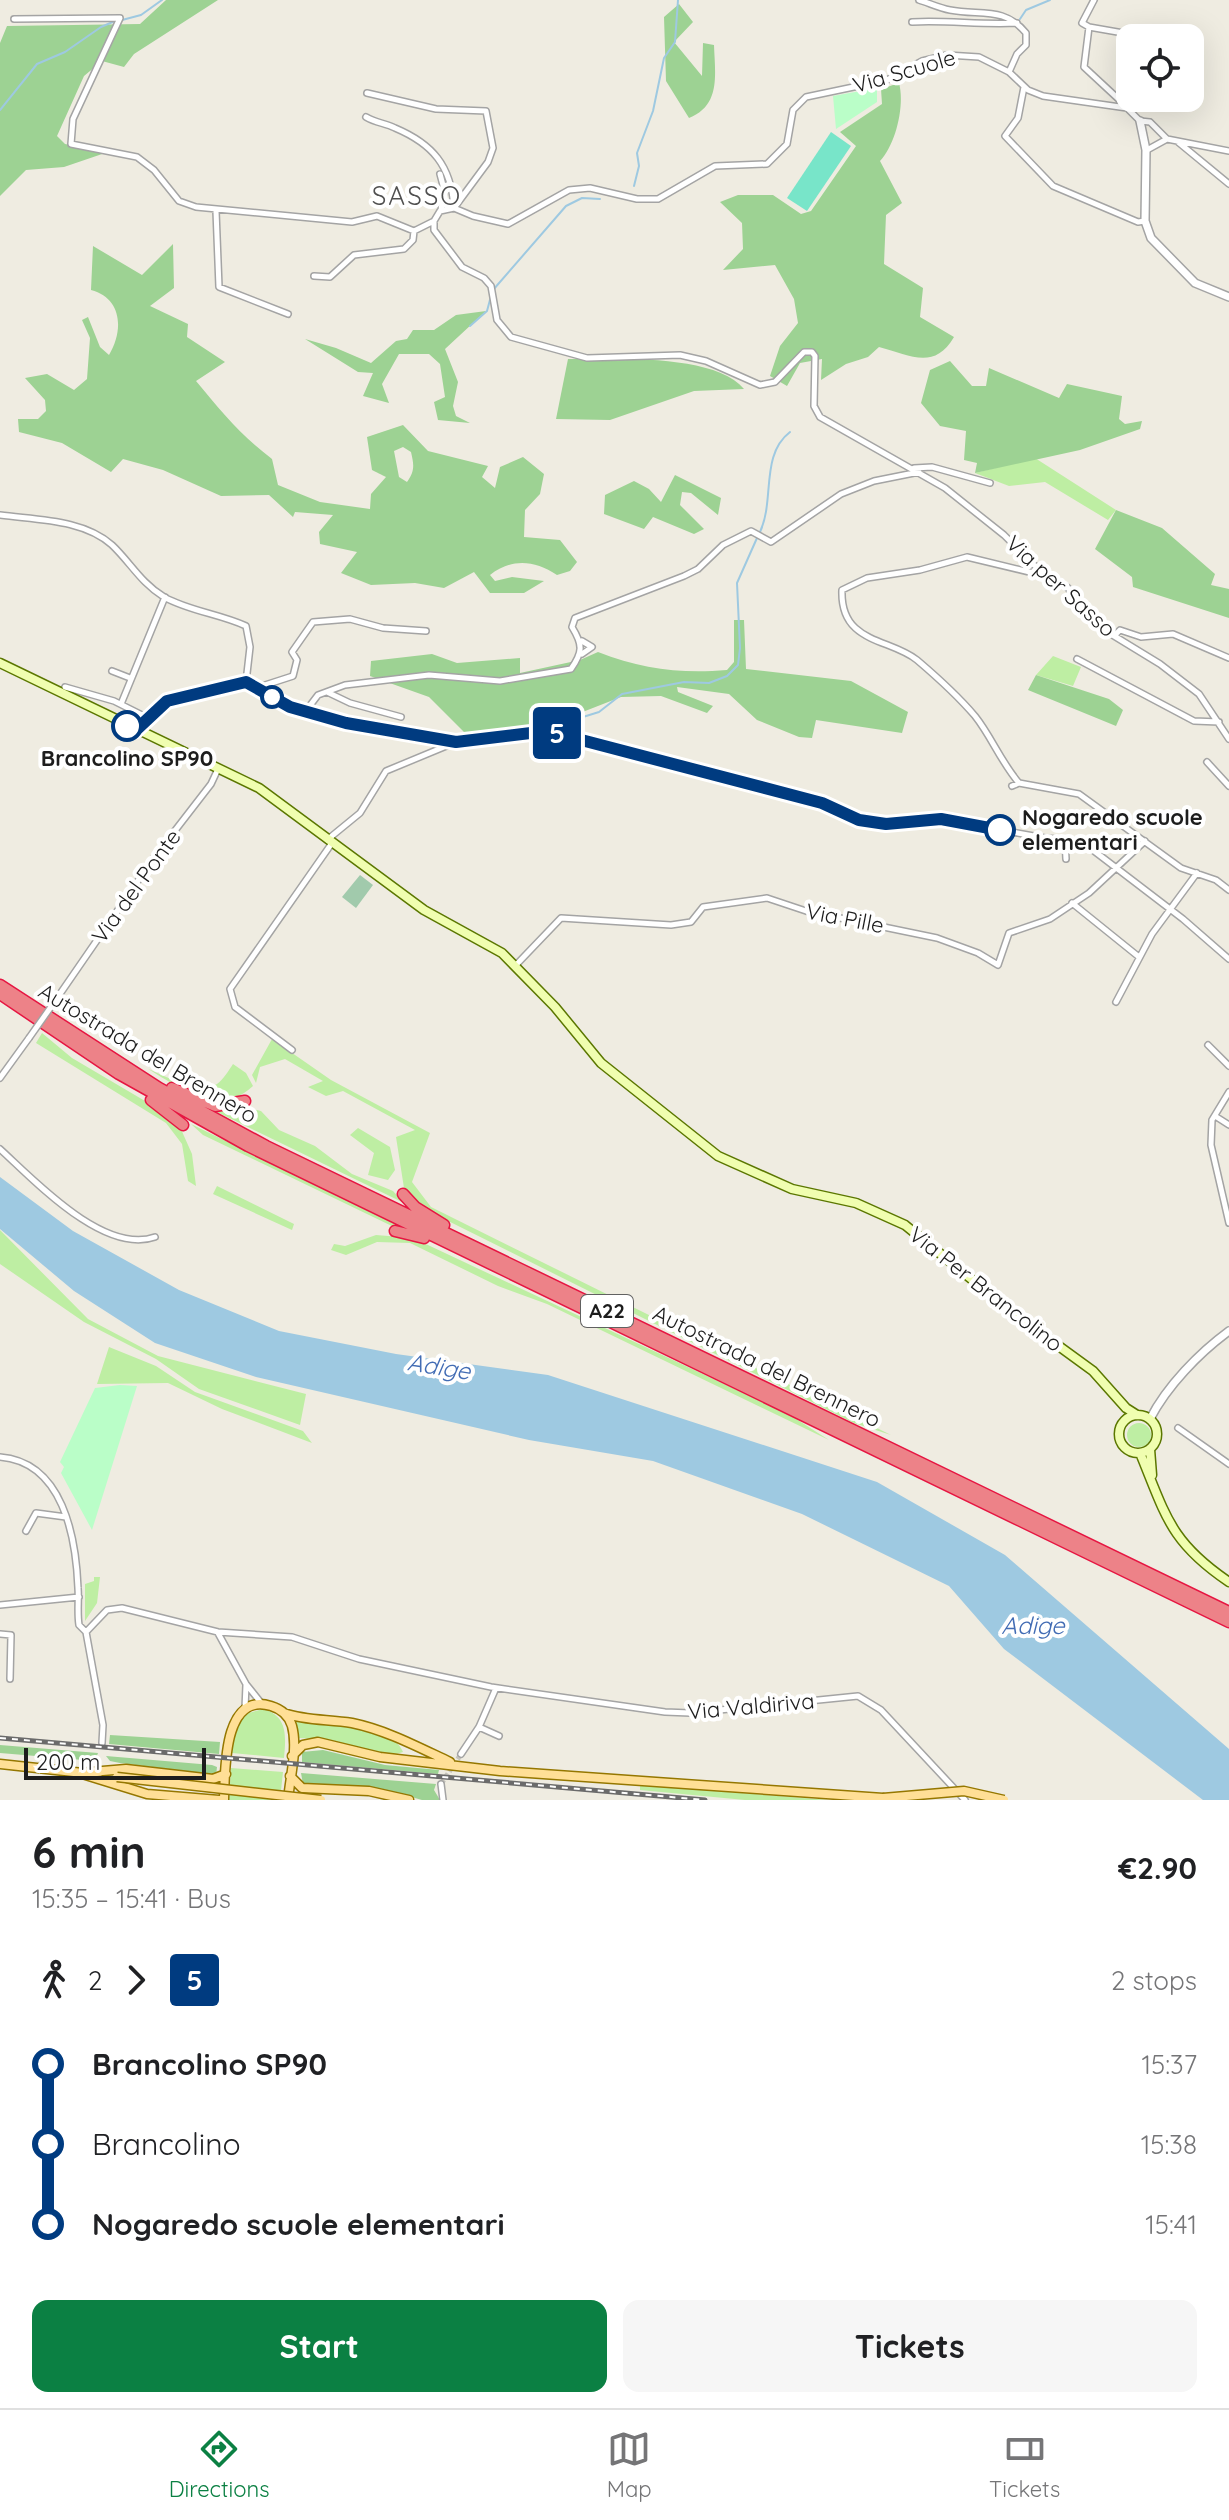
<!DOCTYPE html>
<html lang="en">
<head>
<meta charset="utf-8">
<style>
	body { margin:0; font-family:Quicksand,sans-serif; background:#f6f6f6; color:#202124; height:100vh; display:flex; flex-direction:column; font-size:30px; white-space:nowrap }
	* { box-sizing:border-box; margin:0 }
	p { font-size:26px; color:#757577 }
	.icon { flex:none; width:44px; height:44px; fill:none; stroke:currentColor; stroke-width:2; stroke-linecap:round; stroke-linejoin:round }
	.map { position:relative; height:1800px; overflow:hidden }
	.details { display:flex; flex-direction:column; background:#fff; flex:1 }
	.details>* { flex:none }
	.badge { padding:0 16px; border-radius:6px; font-size:28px; line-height:52px }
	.tools { position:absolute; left:1116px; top:24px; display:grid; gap:16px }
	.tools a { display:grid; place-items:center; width:88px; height:88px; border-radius:16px; background:#fff; box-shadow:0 8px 32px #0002; font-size:40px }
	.scale { position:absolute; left:24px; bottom:20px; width:182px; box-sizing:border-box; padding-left:8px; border:4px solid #1d1d1d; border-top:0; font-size:22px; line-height:28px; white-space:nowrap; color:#1d1d1d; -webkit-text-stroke:6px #fff; paint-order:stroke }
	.map>.badge { position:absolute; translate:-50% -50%; box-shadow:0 0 0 4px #fff }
	.legs { display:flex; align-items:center; gap:12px; height:88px; padding:0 32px; font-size:26px }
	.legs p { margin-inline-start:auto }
	.summary { display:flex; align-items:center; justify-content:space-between; height:136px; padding:0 32px }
	h1 { font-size:44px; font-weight:700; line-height:60px }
	.button { display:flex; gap:16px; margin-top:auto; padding:16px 32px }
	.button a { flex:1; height:92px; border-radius:16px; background:#0b8043; color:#fff; font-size:32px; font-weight:700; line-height:92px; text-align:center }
	.button a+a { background:#f6f6f6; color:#202124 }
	ul { padding:0 32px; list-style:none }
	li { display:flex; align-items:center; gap:28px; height:80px; font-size:30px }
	li i { display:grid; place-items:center; width:12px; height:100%; margin:0 10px; background:currentColor }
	li i::after { content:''; width:20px; height:20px; margin:-10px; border:6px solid; border-radius:50%; background:#fff }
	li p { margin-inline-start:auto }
	li:first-child i { background:linear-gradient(#0000 50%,currentColor 0) }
	li:last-child i { background:linear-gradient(currentColor 50%,#0000 0) }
	.tab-bar { display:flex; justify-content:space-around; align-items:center; height:112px; border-top:2px solid #e0e0e0; background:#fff; font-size:22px; color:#757577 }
	.tab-bar a { display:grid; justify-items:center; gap:4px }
	.tab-bar .on { color:#0b8043 }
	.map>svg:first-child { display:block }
	.grass { fill:#beeea3 }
	.forest { fill:#9dd293; fill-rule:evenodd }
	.cemetery { fill:#a1caac }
	.park { fill:#bafec8 }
	.pitch { fill:#78e5c9 }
	.water { fill:#9ec9e1 }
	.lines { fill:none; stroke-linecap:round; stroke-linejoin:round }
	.stream { stroke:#9ec9e1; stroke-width:2 }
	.minor-tunnel { stroke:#c5c3ba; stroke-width:5; stroke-dasharray:5 2.5; stroke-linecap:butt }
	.minor-casing { stroke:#a4a4a4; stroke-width:8 }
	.tertiary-casing { stroke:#a4a4a4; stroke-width:10 }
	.secondary-casing { stroke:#5b7700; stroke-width:11 }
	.primary-casing { stroke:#957700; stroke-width:11 }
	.motorway-casing { stroke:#e61642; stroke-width:13 }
	.minor { stroke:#fff; stroke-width:5 }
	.tertiary { stroke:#fff; stroke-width:7 }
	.secondary { stroke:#f0feb0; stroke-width:8 }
	.primary { stroke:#ffdf96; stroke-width:8 }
	.motorway { stroke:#ed8288; stroke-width:10 }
	.rail-casing { stroke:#6b6b6b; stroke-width:5 }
	.rail { stroke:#fff; stroke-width:2; stroke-dasharray:6; stroke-linecap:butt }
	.minor-bridge-casing { stroke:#a4a4a4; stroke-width:8; stroke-linecap:butt }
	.primary-bridge-casing { stroke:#957700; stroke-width:11; stroke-linecap:butt }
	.minor-bridge { stroke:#fff; stroke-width:5 }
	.primary-bridge { stroke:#ffdf96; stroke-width:8 }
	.line-1-casing { stroke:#fff; stroke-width:18 }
	.line-1 { stroke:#003b80; stroke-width:12 }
	.stop-1-dot { fill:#fff; stroke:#003b80; stroke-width:4 }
	.labels { text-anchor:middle; stroke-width:8; stroke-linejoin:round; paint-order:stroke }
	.shield { fill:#fff; stroke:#616161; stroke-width:2 }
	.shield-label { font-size:20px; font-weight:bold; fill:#1d1d1d }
	.street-label { font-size:22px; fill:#1d1d1d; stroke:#fff }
	.stop-label { font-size:22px; font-weight:bold; fill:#1d1d1d; stroke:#fff }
	.water-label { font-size:24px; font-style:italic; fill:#426cb4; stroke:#fff }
	.quarter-label { font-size:26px; letter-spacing:2px; fill:#505050; stroke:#fff }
</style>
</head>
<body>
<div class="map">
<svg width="1229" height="1800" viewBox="0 0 1229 1800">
	<rect width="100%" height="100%" fill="#efece1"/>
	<path class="grass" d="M1035,458L1116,510L1108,520L1045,482L1009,486L975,473Z
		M1053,656L1081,667L1073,686L1036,675Z
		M42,1033L72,1058L162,1111L180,1127L192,1154L196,1186L188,1181L182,1144L166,1123L36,1043Z
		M272,1039L331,1080L430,1133L412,1182L431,1207L891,1435L854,1423L422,1208L404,1188L396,1137L415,1130L343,1091L326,1096L308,1087L323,1081L285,1059L260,1067L256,1083L252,1075Z
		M233,1064L246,1073L253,1086C219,1118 182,1089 148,1069C166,1076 198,1095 217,1084C223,1080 229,1070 233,1064Z
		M246,1107L261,1111L279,1130L315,1146L352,1174L393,1191L404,1203L215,1111Z
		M191,1124L397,1225L396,1228L203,1135Z
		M358,1128L390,1147L395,1170L388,1180L368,1175L374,1153L350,1135Z
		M217,1186L294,1224L292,1230L213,1194Z
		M0,1230L88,1319L158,1356L306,1394L300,1425L199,1389L156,1359L84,1322L0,1264Z
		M376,1235L413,1238L790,1415L829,1440L547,1304L498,1286L410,1243L377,1242L346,1255L331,1250L334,1244L345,1246Z
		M109,1347L156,1366L195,1392L303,1431L312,1443L222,1409L168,1383L97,1384Z
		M1127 1435a12 12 0 1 1 24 0a12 12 0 1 1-24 0Z
		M94,1577H100L97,1603L85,1621V1584L94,1581Z
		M263,1709C288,1716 286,1736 284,1758L232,1753L236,1728L245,1714Z
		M294,1720C321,1725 392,1722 403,1752C377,1762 328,1737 297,1738Z
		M231,1768L283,1772L280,1800H229Z
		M640,1785L829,1800H745L640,1790Z"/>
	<path class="forest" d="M166,0H218L134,54L124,67L102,61L84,76L57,136L65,144L108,152L64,167L26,170L0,196V43L7,26L140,24Z
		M679,4L693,22L674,42L702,76L703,43L714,45C715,75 721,105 689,118L666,81L664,17Z
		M899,83C905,105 896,144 880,161L902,203L886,215L884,264L923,288L920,317L954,337C934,371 910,355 879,347L868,357L846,364L821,380L822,359L800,363L787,386L770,376L780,346L798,323L794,299L775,265L723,270L743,249L742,223L720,202L738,195H773L801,214L811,211L856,146L840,132L882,104L881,89Z
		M173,244L174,288L150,306L188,324L187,337L225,362L196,381C221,411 240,435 272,459L278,485L320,502L370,509L371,494L386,477L372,470L367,437L403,425L428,451L488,466L482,477L495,488L500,467L523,457L544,474L540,494L525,510L524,537L560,540L577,562L570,571L557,575C534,560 512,558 490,575L495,581L512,577L544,581L524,593H490L474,572L444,588L415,583L371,585L341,573L357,552L320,544L319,532L333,515L295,512L293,517L269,495L221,496L163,470L123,459L111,472L62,443L19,432L18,419H38L46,411L45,400L25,378L47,374L74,390L87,379L90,338L82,320L88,317L100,347L109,355C124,330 122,298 91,290L93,246L142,275ZM403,447L411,452C414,465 415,471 407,482L399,477L394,451Z
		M486,311L445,349L458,382L453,406L456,416L470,423L438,420L434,402L445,397L440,364L429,354H399L382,384L389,403L363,396L373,373L358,372L305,339L336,348L371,363L396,341L407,339L413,330H434L456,315Z
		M568,359C612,359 715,353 744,389L694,391L610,420L556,419Z
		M950,361L972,386H986L989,368L1059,398L1067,384L1122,396L1119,419L1125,424L1142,421L1140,429L1080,450L975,473L977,463L964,460L966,431L940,426L921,403L930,370Z
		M675,475L721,498L718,515L691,493L682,492L680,505L704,529L694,534L653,517L644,529L604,514L605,495L634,481L649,489L661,502Z
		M1116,510L1162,528L1215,574L1211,585L1229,589V618L1133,587L1132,577L1095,549Z
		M734,620H744L746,669L851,681L908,712L902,733L816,720L812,738L799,737L757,720L729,694L677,687L678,692L713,706L707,713L661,696L621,697L557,722L465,733L429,697L370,676L371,661L432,654L457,663L520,658V673L580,660L598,652C642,669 681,674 727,670L734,662Z
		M1036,675L1109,699L1123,710L1116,726L1028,690Z
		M110,1735L220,1742L219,1754L109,1744Z
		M0,1745L98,1753L95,1761L0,1753Z
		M323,1750L385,1765L439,1770L438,1774L302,1762V1752Z
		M106,1756L212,1765L217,1767L216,1775L120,1763L110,1761Z
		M301,1773L436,1784L434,1790L440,1800H422L383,1789L303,1784Z"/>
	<path class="cemetery" d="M360,875L373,885L356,908L342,897Z"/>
	<path class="park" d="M877,88V102L836,129L833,96Z
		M120,1385L137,1386L92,1530L61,1473L64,1467L60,1462L95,1388Z"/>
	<path class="pitch" d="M831,132L851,146L807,211L787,198Z"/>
	<path class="water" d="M0,1177L73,1231L179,1290L279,1331L396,1354L548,1375L877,1482L1005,1555L1229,1749V1800H1203L1004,1649L949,1586L802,1514L653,1461L529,1440L256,1377L155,1343L74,1291L0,1229Z"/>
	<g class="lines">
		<path class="stream" d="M1020,19L1026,10L1050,0
			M122,20L141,15L162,0
			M0,110L37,64L65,52L101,27L115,21
			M634,186L639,166L637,153L653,111L664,58L675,42L678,0
			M493,290L566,206L582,198L600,199
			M470,326L487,311L491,296
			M760,532C775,500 760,455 790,432
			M570,721L599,712L622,694L684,682L709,683L727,676L738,665L740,648L737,583L757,538"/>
		<path class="minor-tunnel" d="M441,1784L461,1754"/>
		<g class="minor-casing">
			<path id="minor" d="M919,0C929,3 939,8 950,10C980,16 1004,6 1026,33V45L1017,54L1009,72
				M14,19L120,18L73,119L71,144L137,157L154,170L179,201L196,207L352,222L377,216L414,231L434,221
				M912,22C947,20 981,25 1017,23
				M1089,27L1082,23L1094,0
				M1024,87L1018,118L1005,136L1053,186L1138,222L1145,221
				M367,93L436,109L486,111L493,148L488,162L454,208
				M1126,106L1084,67L1089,27L1129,34
				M366,117C376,123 385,123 395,128C433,144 451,166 454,207
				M1178,142L1229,184
				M1147,150L1167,139
				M440,174L444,189L441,210
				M454,208L440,211L434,221V230L462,267L484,278L491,286L497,320L511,337L587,358L680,355L706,361L760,385L775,382L804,352H812L815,356L814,406L820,417L945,488L1004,535L1034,565L1067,587L1106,631L1160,664L1199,694L1229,739
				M454,208L473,216L508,224L569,190L590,188L637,199H658L715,166L767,164L787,144L793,110L806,97L887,80L922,61L947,55L979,57L1009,72L1028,90L1043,96L1127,108L1140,121L1150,122L1167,139L1229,151
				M216,211L219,287L288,314
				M314,276L330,277L354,255L404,249L413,240L414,231
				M914,468L932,467L990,483
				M0,515C36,520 83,519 112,545C130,562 141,583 164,597C189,611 220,614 246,626L250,647L246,682
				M1114,636L1120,630L1141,637L1173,634L1229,658
				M582,641L592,647L582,654
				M1077,659L1194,721L1219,722
				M112,671L130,678
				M246,682L290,707L318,716L455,742
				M65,687L114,701L148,718
				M259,687L293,676L297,660L292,652L313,622L350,619L383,628L426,631
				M327,692L350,703L401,717
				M121,704L165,597
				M305,712L318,695L345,685L429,675L500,681L571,669C583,652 583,645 572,627L575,618L684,576L698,569L723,545L751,531L771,542L841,494L874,481L919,472
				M137,730L167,701L246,682
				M1207,762L1229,786
				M1019,783C1001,762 991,736 975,716C958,696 937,677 917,660C890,638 840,644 842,590L867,578L920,570L967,557L1046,576
				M1012,786L1019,783L1079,794L1181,868L1216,880L1229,890
				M327,840L360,813L386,771L456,742L547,731L822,803L859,820L886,824L941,819L1045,838L1081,841L1183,919L1229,959
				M1065,840L1066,859
				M1072,903L1139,957
				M516,965L561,918L671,925L691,922L703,907L767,898L806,911L937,938L978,953L998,965L1009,933L1050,919L1089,893L1145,841
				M1116,1002L1152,934L1197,873
				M53,1004L153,859L211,784L218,769
				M1208,1045L1229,1066
				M292,1050L235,1007L230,989L332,843
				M0,1078L29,1038
				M1229,1092L1212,1120L1211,1145L1229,1223
				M1215,1116L1229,1125
				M0,1149C35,1181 104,1255 155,1237
				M1178,1428L1229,1464
				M0,1457C63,1462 76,1537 78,1588C79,1600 77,1612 79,1625L86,1632L103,1725L102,1743
				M26,1531L36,1513L66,1517
				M0,1605L79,1597
				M86,1632L107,1610L122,1608L218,1632L292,1637L359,1659L491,1687L665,1712L690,1713L858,1696L881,1710L965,1800
				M218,1633L246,1684L262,1704
				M0,1634L11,1635L10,1679
				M245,1708L246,1685
				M479,1727L499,1736
				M461,1754L479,1727L496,1688
				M441,1784L443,1800"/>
		</g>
		<g class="tertiary-casing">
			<path id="tertiary" d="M1140,121L1146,150L1145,221L1151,238L1195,283L1229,297
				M1150,1419C1167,1386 1199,1353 1229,1331"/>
		</g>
		<g class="secondary-casing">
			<path id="secondary" d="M0,663L259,788L424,910L502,953L555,1007L601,1063L718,1156L792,1189L856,1203L905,1225L1012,1312L1093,1371L1126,1408L1137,1415
				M1119 1434a19 19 0 1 1 38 0a19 19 0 1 1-38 0Z
				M1150,1449L1152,1475
				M1140,1453C1166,1516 1170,1542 1229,1582"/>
		</g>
		<g class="primary-casing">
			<path id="primary" d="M284,1713C306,1721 329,1719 352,1723C386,1730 418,1747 450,1762
				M292,1756L303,1745L318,1742L380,1757L500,1771L883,1798
				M0,1764L83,1773
				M79,1773L126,1769L213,1779L226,1774
				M79,1773L147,1794L219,1800
				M290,1776L302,1788L369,1791L409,1800
				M224,1800C225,1771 223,1691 271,1706C281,1709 289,1716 292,1726C298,1748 290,1777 288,1800"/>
		</g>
		<g class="motorway-casing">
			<path id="motorway" d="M0,985L159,1088L266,1146L1229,1612
				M0,994L119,1074L248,1146L1229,1622
				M172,1088L215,1106L245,1101
				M151,1100L183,1125
				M403,1194L415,1207L444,1225
				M395,1231L424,1238"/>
		</g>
		<use href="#minor" class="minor"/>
		<use href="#tertiary" class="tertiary"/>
		<use href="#secondary" class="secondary"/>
		<use href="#primary" class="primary"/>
		<use href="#motorway" class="motorway"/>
		<g class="rail-casing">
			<path id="rail" d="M0,1738L705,1800"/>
		</g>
		<use href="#rail" class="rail"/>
		<g class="minor-bridge-casing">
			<path id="minor-bridge" d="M29,1038L53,1004"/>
		</g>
		<g class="primary-bridge-casing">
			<path id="primary-bridge" d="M117,1777L321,1800
				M883,1798L964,1791L1004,1800"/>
		</g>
		<use href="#minor-bridge" class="minor-bridge"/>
		<use href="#primary-bridge" class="primary-bridge"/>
	</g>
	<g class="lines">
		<g class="line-1-casing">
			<path id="line-1" d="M127,726L136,730L167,701L246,682L290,707L346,723L456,742L547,731L822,803L859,820L886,824L941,819L1000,830"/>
		</g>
		<use href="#line-1" class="line-1"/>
	</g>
	<g class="stop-1-dot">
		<circle cx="272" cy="697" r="10"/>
		<circle cx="127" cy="726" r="14"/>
		<circle cx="1000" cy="830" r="14"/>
	</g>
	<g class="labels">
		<rect class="shield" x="581" y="1295" width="52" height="32" rx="6"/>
		<g class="shield-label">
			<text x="607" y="1318">A22</text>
		</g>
		<g class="street-label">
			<text transform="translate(904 71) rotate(-16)" y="8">Via Scuole</text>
			<text transform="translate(1061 586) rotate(42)" y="8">Via per Sasso</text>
			<text transform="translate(136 886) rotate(-54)" y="8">Via del Ponte</text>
			<text transform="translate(845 918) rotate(11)" y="8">Via Pille</text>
			<text transform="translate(148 1053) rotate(31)" y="8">Autostrada del Brennero</text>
			<text transform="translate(986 1289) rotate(38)" y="8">Via Per Brancolino</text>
			<text transform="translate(767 1366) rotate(26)" y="8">Autostrada del Brennero</text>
			<text transform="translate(751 1706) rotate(-5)" y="8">Via Valdiriva</text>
		</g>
		<g class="stop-label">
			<text x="127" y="766">Brancolino SP90</text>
			<text x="1022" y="825" text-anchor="start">Nogaredo scuole<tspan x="1022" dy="25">elementari</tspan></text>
		</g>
		<g class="water-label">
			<text transform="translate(439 1367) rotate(9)" y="8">Adige</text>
			<text x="1033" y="1634">Adige</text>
		</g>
		<g class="quarter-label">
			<text x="417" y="205">SASSO</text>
		</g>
	</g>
</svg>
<div class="tools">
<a><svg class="icon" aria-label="locate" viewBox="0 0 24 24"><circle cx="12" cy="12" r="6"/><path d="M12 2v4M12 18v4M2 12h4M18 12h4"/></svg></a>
</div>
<div class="scale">200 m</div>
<b class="badge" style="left:557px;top:733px;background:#003b80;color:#fff">5</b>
</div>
<section class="details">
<div class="summary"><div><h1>6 min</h1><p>15:35 – 15:41 · Bus</p></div><b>€2.90</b></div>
<div class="legs"><svg class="icon" aria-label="walk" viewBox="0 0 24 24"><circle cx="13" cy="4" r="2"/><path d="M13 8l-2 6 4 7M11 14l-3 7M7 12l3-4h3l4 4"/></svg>2<svg class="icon" aria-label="forward" viewBox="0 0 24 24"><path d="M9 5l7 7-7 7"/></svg><b class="badge" style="background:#003b80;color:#fff">5</b><p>2 stops</p></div>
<ul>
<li><i style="color:#003b80"></i><b>Brancolino SP90</b><p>15:37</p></li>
<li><i style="color:#003b80"></i><span>Brancolino</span><p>15:38</p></li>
<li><i style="color:#003b80"></i><b>Nogaredo scuole elementari</b><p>15:41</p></li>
</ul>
<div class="button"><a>Start</a><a>Tickets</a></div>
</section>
<nav class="tab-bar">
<a class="on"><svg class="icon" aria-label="directions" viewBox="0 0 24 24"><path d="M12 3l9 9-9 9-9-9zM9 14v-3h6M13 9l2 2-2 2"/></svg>Directions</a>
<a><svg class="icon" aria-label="map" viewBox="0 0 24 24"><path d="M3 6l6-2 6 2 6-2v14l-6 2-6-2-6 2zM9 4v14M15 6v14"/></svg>Map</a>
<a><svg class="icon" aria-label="tickets" viewBox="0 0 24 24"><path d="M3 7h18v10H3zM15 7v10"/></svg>Tickets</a>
</nav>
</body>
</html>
